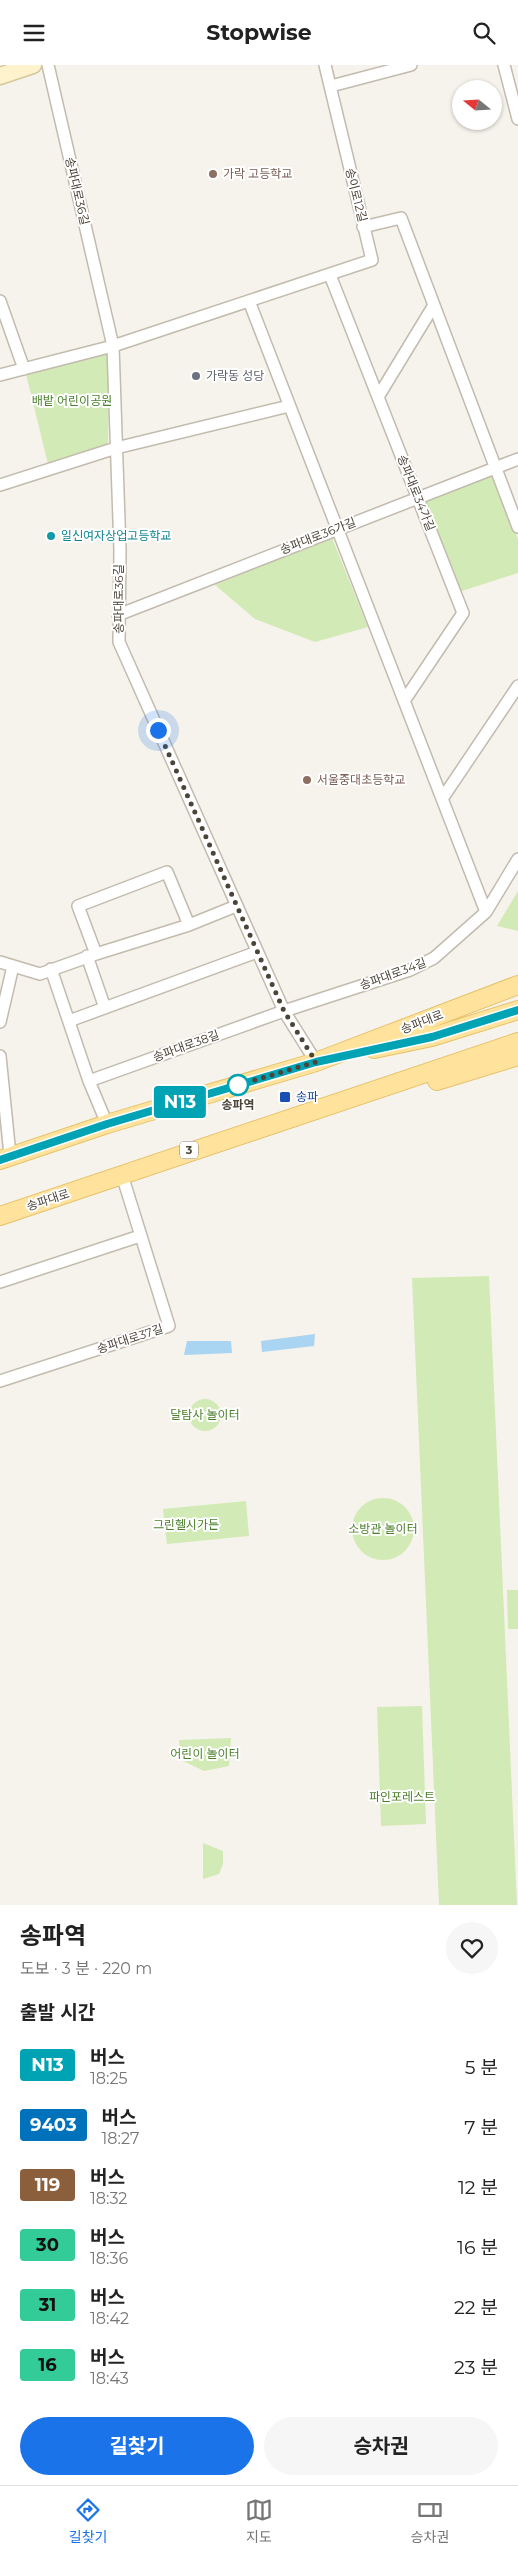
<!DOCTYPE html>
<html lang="ko">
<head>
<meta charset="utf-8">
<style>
	body { margin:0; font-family:Montserrat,"Noto Sans KR",sans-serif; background:#f6f6f6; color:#222; height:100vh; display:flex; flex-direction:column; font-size:19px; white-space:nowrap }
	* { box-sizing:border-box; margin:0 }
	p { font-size:16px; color:#767676 }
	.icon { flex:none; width:28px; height:28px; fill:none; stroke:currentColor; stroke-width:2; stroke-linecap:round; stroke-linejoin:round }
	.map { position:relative; height:1840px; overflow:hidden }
	.side { display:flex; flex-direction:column; background:#fff; flex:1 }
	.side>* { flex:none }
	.badge { padding:0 10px; border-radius:4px; font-size:18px; line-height:32px }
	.needle { width:32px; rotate:288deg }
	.tools { position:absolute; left:452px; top:15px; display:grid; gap:10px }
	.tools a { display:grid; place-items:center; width:50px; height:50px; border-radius:50%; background:#fff; box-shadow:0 1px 4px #0004; font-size:25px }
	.you { position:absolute; width:25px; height:25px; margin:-12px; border:4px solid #fff; border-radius:50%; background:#1a73e8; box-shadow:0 0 0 8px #1a73e833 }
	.map>.badge { position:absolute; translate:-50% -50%; box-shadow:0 0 0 2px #fff }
	h2 { padding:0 20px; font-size:19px; line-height:45px }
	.round { display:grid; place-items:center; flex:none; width:52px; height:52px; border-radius:26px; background:#f6f6f6 }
	.summary { display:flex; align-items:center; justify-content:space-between; height:85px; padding:0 20px }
	h1 { font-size:24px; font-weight:700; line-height:38px }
	.button { display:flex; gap:10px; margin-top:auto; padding:10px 20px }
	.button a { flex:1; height:58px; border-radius:30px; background:#1a73e8; color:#fff; font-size:20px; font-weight:700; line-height:58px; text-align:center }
	.button a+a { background:#f6f6f6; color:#222 }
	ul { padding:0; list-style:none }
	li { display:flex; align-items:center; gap:15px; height:60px; padding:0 20px }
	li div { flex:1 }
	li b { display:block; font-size:19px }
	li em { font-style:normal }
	li .badge { min-width:55px; font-weight:700; text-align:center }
	header { display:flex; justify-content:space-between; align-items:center; height:65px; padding:0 20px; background:#fff; font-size:22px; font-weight:700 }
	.menu { display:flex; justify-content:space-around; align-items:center; height:70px; border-top:1px solid #e0e0e0; background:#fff; font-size:14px; color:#767676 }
	.menu a { display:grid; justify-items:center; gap:2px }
	.menu .current { color:#1a73e8 }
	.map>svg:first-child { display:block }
	.green { fill:#d2eab5 }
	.water { fill:#a9d4f2 }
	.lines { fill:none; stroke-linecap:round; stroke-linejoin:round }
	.street-casing { stroke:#c2bbae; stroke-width:14 }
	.secondary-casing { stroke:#d6c79b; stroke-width:19 }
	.primary-casing { stroke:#e6c16a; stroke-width:20 }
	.street { stroke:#fff; stroke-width:11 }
	.secondary { stroke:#fff3cd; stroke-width:16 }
	.primary { stroke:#ffe39c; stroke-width:18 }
	.line-casing { stroke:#fff; stroke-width:11 }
	.line { stroke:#00a3b4; stroke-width:8 }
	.walk { stroke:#4b4439; stroke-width:5; stroke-dasharray:0 9 }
	.education-dot { fill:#8d6e63; stroke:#fff; stroke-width:2 }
	.worship-dot { fill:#6b7280; stroke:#fff; stroke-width:2 }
	.culture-dot { fill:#0f9aa8; stroke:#fff; stroke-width:2 }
	.stop-dot { fill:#fff; stroke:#00a3b4; stroke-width:2.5 }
	.transit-dot { fill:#1a4fb4; stroke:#fff; stroke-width:2 }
	.labels { text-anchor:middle; stroke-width:4; stroke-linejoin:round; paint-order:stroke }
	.shield { fill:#fff; stroke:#817c74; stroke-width:1 }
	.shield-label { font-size:11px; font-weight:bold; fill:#4b4439 }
	.education-label { font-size:12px; fill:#785e54; stroke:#fff; text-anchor:start }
	.street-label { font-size:12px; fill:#4b4439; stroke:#fff }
	.worship-label { font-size:12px; fill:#5b616d; stroke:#fff; text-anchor:start }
	.park-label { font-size:12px; fill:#4a7f2a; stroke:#fff }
	.culture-label { font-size:12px; fill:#0d838f; stroke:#fff; text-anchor:start }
	.transit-label { font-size:12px; fill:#164399; stroke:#fff; text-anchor:start }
	.stop-label { font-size:12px; font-weight:bold; fill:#4b4439; stroke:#fff }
</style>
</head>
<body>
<header><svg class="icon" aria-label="menu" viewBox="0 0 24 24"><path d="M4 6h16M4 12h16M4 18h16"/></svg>Stopwise<svg class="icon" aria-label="search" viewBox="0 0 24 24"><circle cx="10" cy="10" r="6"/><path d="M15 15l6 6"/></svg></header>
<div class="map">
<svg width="518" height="1840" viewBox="0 0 518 1840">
	<rect width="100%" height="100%" fill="#f6f3ec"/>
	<path class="green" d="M109,286L108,381L48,399L26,309Z
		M492,408L518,474V508L459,527L423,435Z
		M332,473L368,562L315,577L255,554L215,520Z
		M518,826V866L497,861Z
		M489,1211L517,1840H439L412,1213Z
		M189 1350a16 16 0 1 1 32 0a16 16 0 1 1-32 0Z
		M352 1464a31 31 0 1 1 62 0a31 31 0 1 1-62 0Z
		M246,1436L249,1471L167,1479L163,1444Z
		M507,1525H518V1564H508Z
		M422,1641L426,1759L381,1761L377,1642Z
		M231,1673L229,1701L204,1706L181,1695L179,1675Z
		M203,1778L223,1786V1799L219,1809L203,1814Z"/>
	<path class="water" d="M315,1269L314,1281L262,1287L261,1276Z
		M187,1276H231L232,1288L184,1290Z"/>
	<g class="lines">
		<g class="street-casing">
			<path id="street" d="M48,0L113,281L120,485L119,577L284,946L316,997
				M504,0L518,54
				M331,21L411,0
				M363,162L401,153L518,462
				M330,210L463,548L404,636
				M0,236L24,304
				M249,236L486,847
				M0,310L113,281L372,195L325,0
				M378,332L434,240
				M0,420L116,383L289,341
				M118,550L518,394
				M442,734L518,621
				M96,889L78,841L167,807L189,860
				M87,891L105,943
				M0,897L40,909L96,889L189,860L236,841
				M51,904L89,1016L107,1059
				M69,956L257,887
				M0,957L13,901
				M0,991L10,1090
				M89,1016L284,946L410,905L434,893L486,847L518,794
				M0,1217L140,1171
				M0,1316L169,1261L122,1110"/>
		</g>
		<g class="secondary-casing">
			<path id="secondary" d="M0,11L33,0"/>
		</g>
		<g class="primary-casing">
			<path id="primary" d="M374,984L432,972L518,945
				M437,1016L518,991
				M0,1095L107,1059L316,997L518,920
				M0,1151L518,977"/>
		</g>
		<use href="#street" class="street"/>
		<use href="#secondary" class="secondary"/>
		<use href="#primary" class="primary"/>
	</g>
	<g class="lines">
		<g class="line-casing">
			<path id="line" d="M0,1095L107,1059L316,997L432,972L518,945"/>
		</g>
		<use href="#line" class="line"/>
		<path class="walk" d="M158,665L284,946L316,997L238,1020"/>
	</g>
	<g class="education-dot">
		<circle cx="213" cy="109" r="5"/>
		<circle cx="307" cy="715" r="5"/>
	</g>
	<circle class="worship-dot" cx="196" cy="311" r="5"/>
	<circle class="culture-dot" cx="51" cy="471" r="5"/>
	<circle class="stop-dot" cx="238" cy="1020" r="10"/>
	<rect class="transit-dot" x="279" y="1026" width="12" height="12" rx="2.5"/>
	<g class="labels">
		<rect class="shield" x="180" y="1076.5" width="18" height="17" rx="4"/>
		<g class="shield-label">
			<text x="189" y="1089">3</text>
		</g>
		<g class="education-label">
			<text x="223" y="113">가락 고등학교</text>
			<text x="317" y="719">서울중대초등학교</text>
		</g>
		<g class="street-label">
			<text transform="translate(77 126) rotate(77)" y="4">송파대로36길</text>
			<text transform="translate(356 130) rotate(76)" y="4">송이로12길</text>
			<text transform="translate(416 428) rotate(68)" y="4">송파대로34가길</text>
			<text transform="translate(318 471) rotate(-21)" y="4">송파대로36가길</text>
			<text transform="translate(119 534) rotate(-90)" y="4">송파대로36길</text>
			<text transform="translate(393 909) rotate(-20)" y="4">송파대로34길</text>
			<text transform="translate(422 957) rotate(-21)" y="4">송파대로</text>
			<text transform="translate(186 981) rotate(-20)" y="4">송파대로38길</text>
			<text transform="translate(48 1135) rotate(-18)" y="4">송파대로</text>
			<text transform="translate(130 1274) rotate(-18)" y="4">송파대로37길</text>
		</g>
		<g class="worship-label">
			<text x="206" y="315">가락동 성당</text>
		</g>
		<g class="park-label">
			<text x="72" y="340">배밭 어린이공원</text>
			<text x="205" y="1354">달탐사 놀이터</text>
			<text x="186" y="1464">그린헬시가든</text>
			<text x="383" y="1468">소방관 놀이터</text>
			<text x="205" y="1693">어린이 놀이터</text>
			<text x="402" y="1736">파인포레스트</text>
		</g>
		<g class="culture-label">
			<text x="61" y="475">일신여자상업고등학교</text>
		</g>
		<g class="transit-label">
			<text x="296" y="1036">송파</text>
		</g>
		<g class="stop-label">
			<text x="238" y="1044">송파역</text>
		</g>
	</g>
</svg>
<div class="tools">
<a><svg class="needle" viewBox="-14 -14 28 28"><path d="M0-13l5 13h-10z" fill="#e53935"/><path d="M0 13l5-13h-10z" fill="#767676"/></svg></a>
</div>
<div class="you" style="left:158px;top:665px"></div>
<b class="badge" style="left:180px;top:1037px;background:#00a3b4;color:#fff">N13</b>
</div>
<section class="side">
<div class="summary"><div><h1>송파역</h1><p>도보 · 3 분 · 220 m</p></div><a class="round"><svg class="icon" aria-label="heart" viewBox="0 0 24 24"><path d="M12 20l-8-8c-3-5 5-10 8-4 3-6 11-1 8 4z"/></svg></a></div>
<h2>출발 시간</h2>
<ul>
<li><span class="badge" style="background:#00a3b4;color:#fff">N13</span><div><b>버스</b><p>18:25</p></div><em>5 분</em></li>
<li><span class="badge" style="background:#0072bc;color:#fff">9403</span><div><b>버스</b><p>18:27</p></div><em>7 분</em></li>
<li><span class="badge" style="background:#8b5e3c;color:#fff">119</span><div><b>버스</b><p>18:32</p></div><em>12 분</em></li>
<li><span class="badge" style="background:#3c9;color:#111">30</span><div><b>버스</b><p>18:36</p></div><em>16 분</em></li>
<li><span class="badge" style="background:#3c9;color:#111">31</span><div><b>버스</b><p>18:42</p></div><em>22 분</em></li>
<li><span class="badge" style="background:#3c9;color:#111">16</span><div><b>버스</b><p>18:43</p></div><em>23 분</em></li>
</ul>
<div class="button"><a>길찾기</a><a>승차권</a></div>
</section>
<nav class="menu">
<a class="current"><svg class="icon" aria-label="directions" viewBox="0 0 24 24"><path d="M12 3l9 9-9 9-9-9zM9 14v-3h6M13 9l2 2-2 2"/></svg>길찾기</a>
<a><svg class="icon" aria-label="map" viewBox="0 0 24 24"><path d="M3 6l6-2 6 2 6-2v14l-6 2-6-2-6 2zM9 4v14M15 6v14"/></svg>지도</a>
<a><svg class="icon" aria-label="tickets" viewBox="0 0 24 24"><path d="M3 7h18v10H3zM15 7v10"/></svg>승차권</a>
</nav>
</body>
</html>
